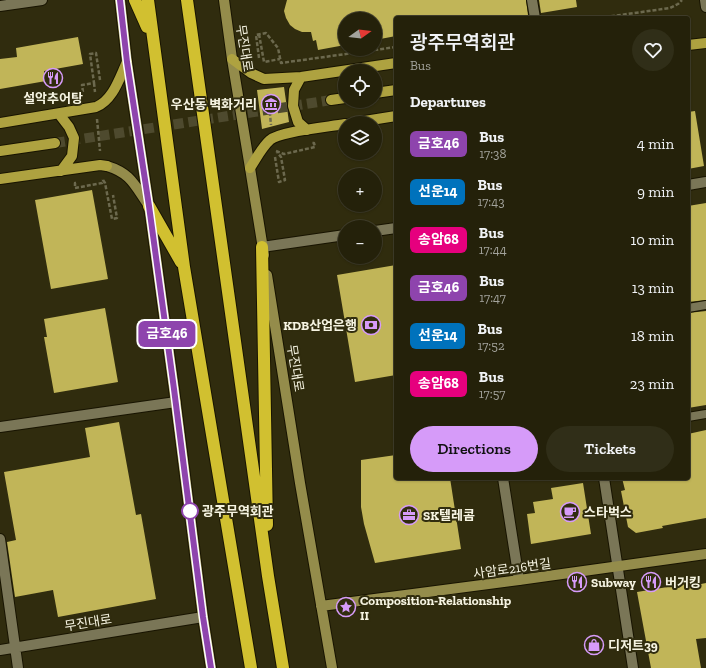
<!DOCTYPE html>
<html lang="en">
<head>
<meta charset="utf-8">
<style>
	body { margin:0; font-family:"Zilla Slab","Noto Sans KR",serif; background:#302e18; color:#f1f3f6; height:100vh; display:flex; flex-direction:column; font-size:15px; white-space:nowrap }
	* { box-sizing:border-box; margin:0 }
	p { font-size:13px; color:#a3a39c }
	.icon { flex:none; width:22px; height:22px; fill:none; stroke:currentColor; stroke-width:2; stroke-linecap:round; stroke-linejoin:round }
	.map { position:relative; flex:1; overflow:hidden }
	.panel { position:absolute; left:394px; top:16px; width:296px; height:464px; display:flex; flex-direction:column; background:#24210a; border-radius:4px; box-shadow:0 1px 3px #0004,0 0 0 1px #413e2b }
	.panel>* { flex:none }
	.badge { padding:0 8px; border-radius:6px; font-size:14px; line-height:26px }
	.needle { width:26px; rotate:75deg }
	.controls { position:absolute; left:338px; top:12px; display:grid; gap:8px }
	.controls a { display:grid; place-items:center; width:44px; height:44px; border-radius:50%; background:#24210a; box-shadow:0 1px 3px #0004,0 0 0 1px #413e2b; font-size:20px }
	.map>.badge { position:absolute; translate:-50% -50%; box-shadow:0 0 0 2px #fff }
	h2 { padding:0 16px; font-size:15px; line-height:36px }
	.round { display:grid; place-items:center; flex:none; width:42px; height:42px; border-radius:21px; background:#302e18 }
	.headline { display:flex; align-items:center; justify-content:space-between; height:68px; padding:0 16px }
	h1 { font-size:19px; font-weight:600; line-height:30px }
	.action { display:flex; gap:8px; margin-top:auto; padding:8px 16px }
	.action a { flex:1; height:46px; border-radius:24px; background:#d69bf9; color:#111; font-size:16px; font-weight:600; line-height:46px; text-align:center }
	.action a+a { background:#302e18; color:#f1f3f6 }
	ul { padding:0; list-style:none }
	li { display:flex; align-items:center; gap:12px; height:48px; padding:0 16px }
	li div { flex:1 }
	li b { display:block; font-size:15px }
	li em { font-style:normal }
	li .badge { min-width:44px; font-weight:700; text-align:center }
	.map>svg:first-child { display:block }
	.building { fill:#c1b558 }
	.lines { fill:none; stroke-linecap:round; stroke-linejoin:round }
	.primary-tunnel { stroke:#4e4a2e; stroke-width:10; stroke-dasharray:10 5; stroke-linecap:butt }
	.lane-casing { stroke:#181400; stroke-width:10 }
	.street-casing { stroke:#181400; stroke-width:12 }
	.secondary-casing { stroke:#181400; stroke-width:12 }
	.primary-casing { stroke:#181400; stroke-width:12 }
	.highway-casing { stroke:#181400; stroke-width:14 }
	.path { stroke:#6c694e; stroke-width:2.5; stroke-dasharray:4 2; stroke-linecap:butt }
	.lane { stroke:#7a7657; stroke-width:8 }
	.street { stroke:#7a7657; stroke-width:10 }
	.secondary { stroke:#948c4b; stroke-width:10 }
	.primary { stroke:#aea240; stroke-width:10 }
	.highway { stroke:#d1c030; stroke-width:12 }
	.line-casing { stroke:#fff; stroke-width:9 }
	.line { stroke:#8e44ad; stroke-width:6 }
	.stop-dot { fill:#fff; stroke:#8e44ad; stroke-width:2 }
	.labels { text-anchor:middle; stroke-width:4; stroke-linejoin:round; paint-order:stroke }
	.street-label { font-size:13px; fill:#f6f4e2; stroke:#302c0e }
	.poi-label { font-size:13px; font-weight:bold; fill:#f6f4e2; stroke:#302c0e; text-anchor:start }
	.stop-label { font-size:13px; font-weight:bold; fill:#f6f4e2; stroke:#302c0e; text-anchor:start }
</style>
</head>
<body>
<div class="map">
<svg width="706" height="668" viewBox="0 0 706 668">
	<rect width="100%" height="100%" fill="#302c0e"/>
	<path class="building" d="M287,0H526L528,15L515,18H396V36L375,40V19H345V45L318,50L316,40L313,41L311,32H302L295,29L290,25L286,18L284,11Z
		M539,0H576L577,7L541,13Z
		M78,37L83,64L44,71L46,81L0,89V59L17,57L16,48Z
		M284,87L289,122L262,129L257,90Z
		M695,111L704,166L688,169V112Z
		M92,190L108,279L51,289L35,200Z
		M706,203V300L688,302V206Z
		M396,265V375L355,382L337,275Z
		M105,308L118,382L54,393L44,337H47L44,319Z
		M706,311V405L688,408V313Z
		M119,422L136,515L141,514L156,599L58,617L53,590L15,597L7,542L16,540L4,472L90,457L85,428Z
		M706,430V518L662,526L663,528L636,533L628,527L621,491L625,490L622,478H688V434Z
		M396,455V478H450L461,549L375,563L364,524L361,507V460Z
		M583,483L591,534L531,544L527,514L535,513L533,502L553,499L551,488Z
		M706,583V638L696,639L701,668H651L637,592L686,584V587Z"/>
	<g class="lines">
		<path class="primary-tunnel" d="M55,143L331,100"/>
		<g class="lane-casing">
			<path id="lane" d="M688,308L706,305
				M688,417L706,414"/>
		</g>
		<g class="street-casing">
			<path id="street" d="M532,0L535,18
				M705,0L706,7
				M0,6L42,0
				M688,185L706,182
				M375,231L396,228
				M262,247L345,235
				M0,427L176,402
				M503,478L519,580
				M604,478L633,668
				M0,539L18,668
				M0,650L203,617"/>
		</g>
		<g class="secondary-casing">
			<path id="secondary" d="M120,0L127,62L149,206L174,389L203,617L211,668
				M224,0L232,59L250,168L264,255
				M107,166C130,173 134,184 147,203
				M267,275L300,483L332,668
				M321,606L519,580L706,554"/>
		</g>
		<g class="primary-casing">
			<path id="primary" d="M688,45L706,43
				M232,59L251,73L264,79L301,77L396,63
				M301,77L294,90L293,106L298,122L307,130
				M375,93L396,90
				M331,100L345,98
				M59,114L69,127L74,138L72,156L61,171
				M0,123L96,107C113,100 119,79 127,62
				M352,123L396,116
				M0,151L55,143
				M250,168C256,159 262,147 270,140C281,131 328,127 345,124
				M0,179L100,165L107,166"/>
		</g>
		<g class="highway-casing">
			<path id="highway" d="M135,0L147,27
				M148,0L184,267L251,668
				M187,0L268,576L283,668
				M149,206L181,262
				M262,247L267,525"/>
		</g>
		<path class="path" d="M599,18L670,8L678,4L682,0
			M259,34L264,62L280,59
			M259,58L256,35L266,33L278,48L281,63L396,47
			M94,83L95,92
			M83,92L82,85L94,83L90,54L96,53L100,80
			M268,94L271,125
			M97,119L100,151
			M276,151L284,154L315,147L314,143H312
			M275,157L279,182L285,180L281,157L277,152
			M103,180L105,183L112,219L117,218L113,195
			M76,183H75V188L102,183L103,180"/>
		<use href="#lane" class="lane"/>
		<use href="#street" class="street"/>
		<use href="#secondary" class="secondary"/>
		<use href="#primary" class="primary"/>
		<use href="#highway" class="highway"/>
	</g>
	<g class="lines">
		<g class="line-casing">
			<path id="line" d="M120,0L127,62L149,206L174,389L203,617L211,668"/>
		</g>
		<use href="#line" class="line"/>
	</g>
	<defs>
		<g id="restaurant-ring" transform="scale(1)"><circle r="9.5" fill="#302c0e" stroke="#d69bf9" stroke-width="1.5"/><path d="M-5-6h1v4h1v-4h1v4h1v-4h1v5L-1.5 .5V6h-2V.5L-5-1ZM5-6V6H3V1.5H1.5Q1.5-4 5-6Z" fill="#d69bf9"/></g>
		<g id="museum-ring" transform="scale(1)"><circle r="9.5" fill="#302c0e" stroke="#d69bf9" stroke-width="1.5"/><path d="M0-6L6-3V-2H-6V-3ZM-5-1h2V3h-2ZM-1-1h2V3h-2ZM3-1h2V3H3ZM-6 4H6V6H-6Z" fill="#d69bf9"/></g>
		<g id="bank-ring" transform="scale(1)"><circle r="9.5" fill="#302c0e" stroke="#d69bf9" stroke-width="1.5"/><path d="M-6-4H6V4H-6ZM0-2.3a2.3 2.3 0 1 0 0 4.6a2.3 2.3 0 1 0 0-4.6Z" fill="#d69bf9"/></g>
		<g id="cafe-ring" transform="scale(1)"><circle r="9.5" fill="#302c0e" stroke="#d69bf9" stroke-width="1.5"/><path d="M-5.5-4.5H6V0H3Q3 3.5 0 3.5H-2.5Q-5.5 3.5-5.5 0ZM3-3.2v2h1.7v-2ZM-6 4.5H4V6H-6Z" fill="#d69bf9"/></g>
		<g id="office-ring" transform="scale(1)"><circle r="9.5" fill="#302c0e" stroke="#d69bf9" stroke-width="1.5"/><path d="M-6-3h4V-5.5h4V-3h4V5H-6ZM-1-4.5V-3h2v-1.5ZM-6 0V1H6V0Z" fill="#d69bf9"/></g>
		<g id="sight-ring" transform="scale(1)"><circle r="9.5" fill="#302c0e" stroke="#d69bf9" stroke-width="1.5"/><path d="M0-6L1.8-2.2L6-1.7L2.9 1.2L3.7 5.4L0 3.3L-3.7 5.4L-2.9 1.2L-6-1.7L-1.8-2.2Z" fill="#d69bf9"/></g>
		<g id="shop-ring" transform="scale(1)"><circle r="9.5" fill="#302c0e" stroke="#d69bf9" stroke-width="1.5"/><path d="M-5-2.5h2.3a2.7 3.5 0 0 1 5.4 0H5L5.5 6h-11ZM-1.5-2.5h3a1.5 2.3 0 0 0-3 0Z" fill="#d69bf9"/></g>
	</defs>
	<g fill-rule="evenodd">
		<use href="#restaurant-ring" x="53" y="78"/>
		<use href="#museum-ring" x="271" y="104"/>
		<use href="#bank-ring" x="371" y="325"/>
		<use href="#cafe-ring" x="570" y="512"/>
		<use href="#office-ring" x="409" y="515"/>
		<use href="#restaurant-ring" x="577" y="582"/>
		<use href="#restaurant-ring" x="651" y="582"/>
		<use href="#sight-ring" x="346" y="607"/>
		<use href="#shop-ring" x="594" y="645"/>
	</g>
	<circle class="stop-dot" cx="190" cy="511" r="8"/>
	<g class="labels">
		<g class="street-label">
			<text transform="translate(245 48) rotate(81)" y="5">무진대로</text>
			<text transform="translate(296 368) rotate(81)" y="5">무진대로</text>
			<text transform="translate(512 568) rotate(-8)" y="5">사암로216번길</text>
			<text transform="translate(88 622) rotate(-9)" y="5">무진대로</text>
		</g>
		<g class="poi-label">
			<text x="53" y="103" text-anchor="middle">설악추어탕</text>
			<text x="257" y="109" text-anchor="end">우산동 벽화거리</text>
			<text x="357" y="330" text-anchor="end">KDB산업은행</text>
			<text x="584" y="517">스타벅스</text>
			<text x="423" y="520">SK텔레콤</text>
			<text x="591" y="587">Subway</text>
			<text x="665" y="587">버거킹</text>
			<text x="360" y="605">Composition-Relationship<tspan x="360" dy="15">II</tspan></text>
			<text x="608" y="650">디저트39</text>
		</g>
		<g class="stop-label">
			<text x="202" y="516">광주무역회관</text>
		</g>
	</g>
</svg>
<div class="controls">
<a><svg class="needle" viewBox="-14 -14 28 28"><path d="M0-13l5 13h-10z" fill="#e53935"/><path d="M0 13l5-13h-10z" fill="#a3a39c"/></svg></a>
<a><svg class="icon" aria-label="locate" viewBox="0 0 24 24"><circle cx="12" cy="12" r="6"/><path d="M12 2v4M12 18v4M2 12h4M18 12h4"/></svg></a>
<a><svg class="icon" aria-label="layers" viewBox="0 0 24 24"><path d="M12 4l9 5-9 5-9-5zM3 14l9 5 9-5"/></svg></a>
<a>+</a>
<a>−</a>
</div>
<b class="badge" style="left:167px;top:334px;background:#8e44ad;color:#fff">금호46</b>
<section class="panel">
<div class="headline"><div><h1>광주무역회관</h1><p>Bus</p></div><a class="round"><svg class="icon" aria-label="heart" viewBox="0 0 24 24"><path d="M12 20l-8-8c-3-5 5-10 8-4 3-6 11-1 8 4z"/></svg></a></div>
<h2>Departures</h2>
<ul>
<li><span class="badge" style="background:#8e44ad;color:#fff">금호46</span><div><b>Bus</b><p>17:38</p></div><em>4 min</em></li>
<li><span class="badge" style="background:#0072bc;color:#fff">선운14</span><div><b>Bus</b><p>17:43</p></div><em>9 min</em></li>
<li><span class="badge" style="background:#e6007e;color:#fff">송암68</span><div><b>Bus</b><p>17:44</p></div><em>10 min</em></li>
<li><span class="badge" style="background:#8e44ad;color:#fff">금호46</span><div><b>Bus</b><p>17:47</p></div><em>13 min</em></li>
<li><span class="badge" style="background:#0072bc;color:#fff">선운14</span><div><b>Bus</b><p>17:52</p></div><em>18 min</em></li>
<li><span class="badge" style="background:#e6007e;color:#fff">송암68</span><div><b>Bus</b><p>17:57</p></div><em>23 min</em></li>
</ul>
<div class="action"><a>Directions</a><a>Tickets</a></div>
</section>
</div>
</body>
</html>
